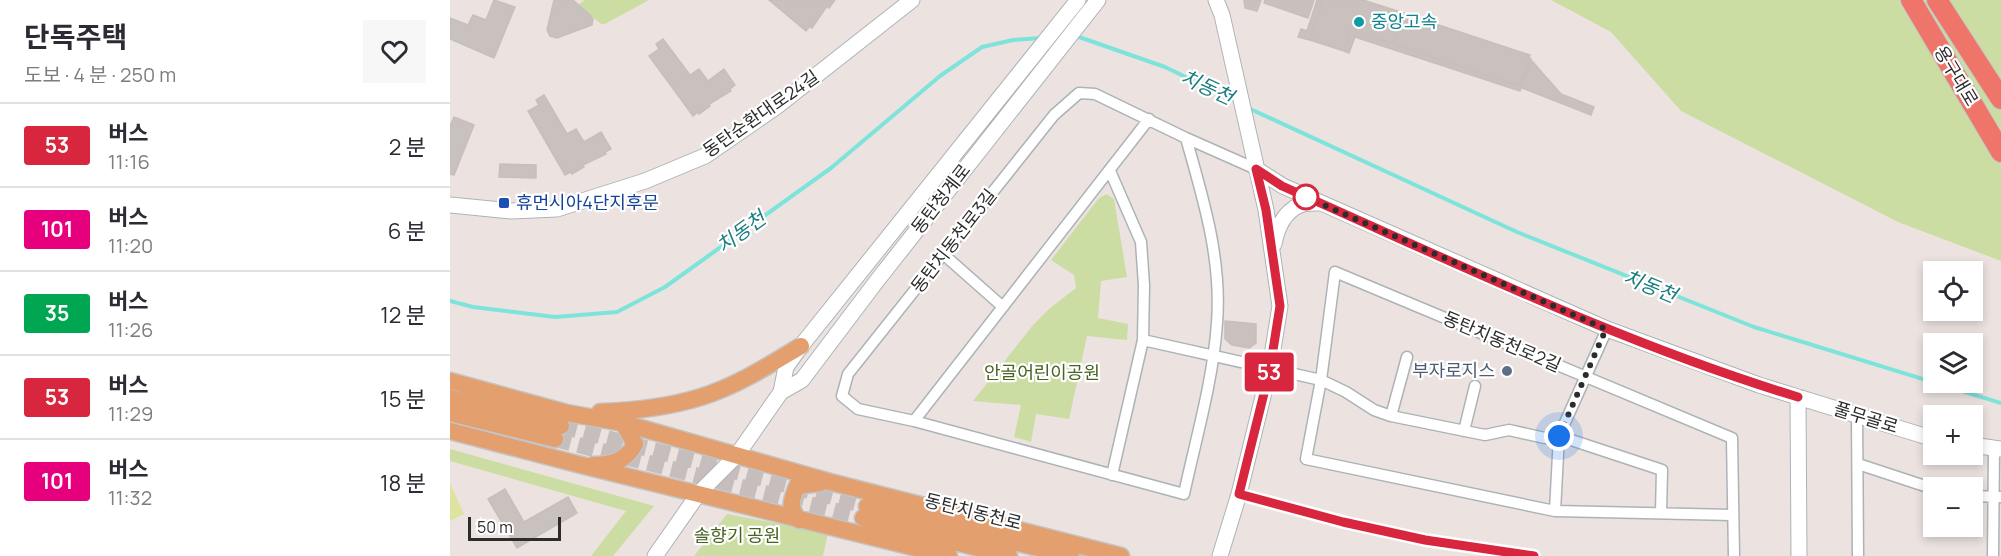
<!DOCTYPE html>
<html lang="ko">
<head>
<meta charset="utf-8">
<style>
	body { margin:0; font-family:Manrope,"Noto Sans KR",sans-serif; background:#f7f7f7; color:#2b2b33; height:100vh; display:flex; flex-direction:column; font-size:22px; white-space:nowrap }
	* { box-sizing:border-box; margin:0 }
	p { font-size:20px; color:#7c7c81 }
	.icon { flex:none; width:33px; height:33px; fill:none; stroke:currentColor; stroke-width:2; stroke-linecap:round; stroke-linejoin:round }
	.map { position:relative; flex:1; overflow:hidden }
	.sheet { display:flex; flex-direction:column; background:#fff; width:450px }
	.sheet>* { flex:none }
	.badge { padding:0 12px; border-radius:4px; font-size:21px; line-height:39px }
	.tools { position:absolute; left:1473px; top:261px; display:grid; gap:12px }
	.tools a { display:grid; place-items:center; width:60px; height:60px; border-radius:0px; background:#fff; box-shadow:0 3px 9px #0003; font-size:30px }
	.scale { position:absolute; left:18px; bottom:15px; width:93px; box-sizing:border-box; padding-left:6px; border:3px solid #2c2c2c; border-top:0; font-size:16px; line-height:21px; white-space:nowrap; color:#2c2c2c; -webkit-text-stroke:4px #fff; paint-order:stroke }
	.you { position:absolute; width:30px; height:30px; margin:-15px; border:4px solid #fff; border-radius:50%; background:#1a73e8; box-shadow:0 0 0 9px #1a73e833 }
	.map>.badge { position:absolute; translate:-50% -50%; box-shadow:0 0 0 3px #fff }
	.round { display:grid; place-items:center; flex:none; width:63px; height:63px; border-radius:0px; background:#f7f7f7 }
	.headline { display:flex; align-items:center; justify-content:space-between; height:102px; padding:0 24px }
	h1 { font-size:28px; font-weight:700; line-height:45px }
	ul { padding:0; list-style:none }
	li { display:flex; align-items:center; gap:18px; height:84px; padding:0 24px; border-top:2px solid #e1e1e2 }
	li div { flex:1 }
	li b { display:block; font-size:22px }
	li em { font-style:normal }
	li .badge { min-width:66px; font-weight:700; text-align:center }
	main { display:flex; flex:1; min-height:0 }
	.map>svg:first-child { display:block }
	.green { fill:#cbdda2 }
	.pitch { fill:#dee39f }
	.lines { fill:none; stroke-linecap:round; stroke-linejoin:round }
	.stream { stroke:#7ee3db; stroke-width:4 }
	.building { fill:#c8c1be; stroke:#c8beba; stroke-width:1.5 }
	.primary-tunnel { stroke:#c6bebc; stroke-width:16; stroke-dasharray:16 8; stroke-linecap:butt }
	.street-casing { stroke:#acb3b7; stroke-width:13 }
	.secondary-casing { stroke:#acb3b7; stroke-width:17 }
	.primary-casing { stroke:#c4c4c4; stroke-width:19 }
	.highway-casing { stroke:#c4c4c4; stroke-width:22 }
	.street { stroke:#fff; stroke-width:10 }
	.secondary { stroke:#fff; stroke-width:15 }
	.primary { stroke:#e39f6e; stroke-width:16 }
	.highway { stroke:#ef7469; stroke-width:20 }
	.line-casing { stroke:#fff; stroke-width:14 }
	.line { stroke:#d7263d; stroke-width:9 }
	.walk { stroke:#2c2c2c; stroke-width:6; stroke-dasharray:0 10.8 }
	.culture-dot { fill:#0f9aa8; stroke:#fff; stroke-width:2 }
	.stop-dot { fill:#fff; stroke:#d7263d; stroke-width:3 }
	.transit-dot { fill:#1a4fb4; stroke:#fff; stroke-width:2 }
	.service-dot { fill:#5c6f8a; stroke:#fff; stroke-width:2 }
	.labels { text-anchor:middle; stroke-width:4.5; stroke-linejoin:round; paint-order:stroke }
	.culture-label { font-size:18px; fill:#0d838f; stroke:#fff; text-anchor:start }
	.street-label { font-size:18px; fill:#2c2c2c; stroke:#fff }
	.transit-label { font-size:18px; fill:#164399; stroke:#fff; text-anchor:start }
	.service-label { font-size:18px; fill:#4e5e75; stroke:#fff; text-anchor:end }
	.park-label { font-size:18px; fill:#466322; stroke:#fff }
	.water-label { font-size:20px; font-style:italic; fill:#1a7e7e; stroke:#fff }
</style>
</head>
<body>
<main>
<section class="sheet">
<div class="headline"><div><h1>단독주택</h1><p>도보 · 4 분 · 250 m</p></div><a class="round"><svg class="icon" aria-label="heart" viewBox="0 0 24 24"><path d="M12 20l-8-8c-3-5 5-10 8-4 3-6 11-1 8 4z"/></svg></a></div>
<ul>
<li><span class="badge" style="background:#d7263d;color:#fff">53</span><div><b>버스</b><p>11:16</p></div><em>2 분</em></li>
<li><span class="badge" style="background:#e6007e;color:#fff">101</span><div><b>버스</b><p>11:20</p></div><em>6 분</em></li>
<li><span class="badge" style="background:#00a651;color:#fff">35</span><div><b>버스</b><p>11:26</p></div><em>12 분</em></li>
<li><span class="badge" style="background:#d7263d;color:#fff">53</span><div><b>버스</b><p>11:29</p></div><em>15 분</em></li>
<li><span class="badge" style="background:#e6007e;color:#fff">101</span><div><b>버스</b><p>11:32</p></div><em>18 분</em></li>
</ul>
</section>
<div class="map">
<svg width="1551" height="556" viewBox="0 0 1551 556">
	<rect width="100%" height="100%" fill="#ece3e0"/>
	<path class="green" d="M135,0H199L155,24H151L128,5Z
		M1101,0H1551V261L1448,222L1231,111L1161,32Z
		M657,194L664,199L677,277L651,281L648,318L678,324L677,340L637,336L619,419L586,414L581,442L564,437L571,405L523,401L583,325L600,308L626,288L624,275L601,260L649,198Z
		M0,449L204,506L163,556H141L176,511L0,461Z
		M277,514L378,533L373,556H244Z"/>
	<path class="pitch" d="M0,483L14,514L0,521Z"/>
	<g class="lines">
		<path class="stream" d="M625,37H629L715,67L787,102
			M796,107L1067,232L1304,327L1551,403
			M0,301L23,307L105,317L167,312L215,287L381,168L490,76L532,47L563,40L590,38"/>
	</g>
	<path class="building" d="M44,0L65,7L44,58L0,39V18L18,25L23,15L36,20Z
		M104,0H123L141,16L143,19L142,25L107,38L100,36L97,30Z
		M319,0H385L379,8L377,6L362,28L360,26L356,31Z
		M797,0H811L807,11L795,8L794,1Z
		M815,0H864L858,18L814,3Z
		M867,0H873L860,40L848,37L851,29L857,31Z
		M873,0H913L1080,55L1069,86L901,30L894,51L860,40Z
		M873,0H913L954,13L943,44L901,30L894,51L860,40Z
		M901,30L1069,86L1079,58L1081,59L1070,91L905,37L899,53L894,51Z
		M213,39L240,75L249,69L258,81L274,69L285,85L280,89L281,91L259,104L260,106L249,114L248,112L243,116L199,56L209,49L206,44Z
		M1082,61L1111,94L1144,107L1141,115L1072,88Z
		M94,95L117,134L126,129L134,142L151,132L161,149L155,152L156,154L133,165L134,167L122,174L121,172L115,175L78,111L89,105L86,100Z
		M4,117L24,125L4,175L0,174V126Z
		M50,164L86,165V178L49,177Z
		M775,321L806,324V343L799,348L782,345L775,339Z
		M55,489L74,522L118,497L127,513L67,548L38,499Z"/>
	<g class="lines">
		<path class="primary-tunnel" d="M111,426L417,506
			M105,439L413,518"/>
		<g class="street-casing">
			<path id="street" d="M736,138C753,198 772,259 767,323C763,381 746,438 734,494L464,421L408,409L392,396L398,374L604,115L629,93L645,94L736,138L806,169
				M660,171L691,242L694,285L693,340L662,475
				M493,254L553,307
				M693,340L871,380L896,392L924,410L941,416L1035,435L1059,430L1095,438L1109,436L1212,470L1211,513
				M1407,415L1408,556
				M941,416L957,357
				M464,421L699,119
				M1014,431L1025,386
				M1408,464L1484,489
				M789,494L893,522L975,540L1084,556
				M1522,496L1551,497
				M1105,511L1109,436L1157,329
				M1283,515L1105,511L856,459L871,380L885,272L1282,438L1284,556
				M1543,556L1544,449"/>
		</g>
		<g class="secondary-casing">
			<path id="secondary" d="M766,0L772,15L816,210L830,306L820,368L789,494L770,556
				M806,169L833,186L1157,329L1309,385L1484,439
				M0,205L61,211L107,209L195,181L255,156L326,107L462,0
				M824,244C827,228 834,212 850,205C855,203 864,203 869,203
				M331,392L352,380L426,282L648,0
				M1348,397L1349,556
				M1522,445L1551,449
				M205,556L249,493L287,455L331,392L336,367L351,346L628,0"/>
		</g>
		<g class="primary-casing">
			<path id="primary" d="M0,381L117,413L173,423L380,482L671,556
				M0,398L111,426
				M150,412C184,411 219,407 251,397C287,386 319,365 351,346
				M0,413L105,439
				M0,431L131,465L499,556
				M143,465C162,465 176,461 185,444L173,423
				M417,506L621,556
				M413,518L559,556
				M349,520C338,506 341,502 347,486L370,483"/>
		</g>
		<g class="highway-casing">
			<path id="highway" d="M1461,0L1551,152
				M1487,0L1551,99"/>
		</g>
		<use href="#street" class="street"/>
		<use href="#secondary" class="secondary"/>
		<use href="#primary" class="primary"/>
		<use href="#highway" class="highway"/>
	</g>
	<g class="lines">
		<g class="line-casing">
			<path id="line" d="M1084,556L975,540L893,522L789,494L820,369L830,306L816,210L806,169L832,186C1002,261 1170,343 1348,397"/>
		</g>
		<use href="#line" class="line"/>
		<path class="walk" d="M856,197L851,195L1156,329L1109,436"/>
	</g>
	<circle class="culture-dot" cx="909" cy="22" r="6"/>
	<circle class="stop-dot" cx="856" cy="197" r="12"/>
	<rect class="transit-dot" x="48" y="197" width="12" height="12" rx="3"/>
	<circle class="service-dot" cx="1057" cy="371" r="6"/>
	<g class="labels">
		<g class="culture-label">
			<text x="921" y="28">중앙고속</text>
		</g>
		<g class="street-label">
			<text transform="translate(1506 76) rotate(59)" y="6">용구대로</text>
			<text transform="translate(311 114) rotate(-35)" y="6">동탄순환대로24길</text>
			<text transform="translate(491 199) rotate(-52)" y="6">동탄청계로</text>
			<text transform="translate(504 241) rotate(-52)" y="6">동탄치동천로3길</text>
			<text transform="translate(1052 342) rotate(23)" y="6">동탄치동천로2길</text>
			<text transform="translate(1416 418) rotate(17)" y="6">풀무골로</text>
			<text transform="translate(523 512) rotate(14)" y="6">동탄치동천로</text>
		</g>
		<g class="transit-label">
			<text x="66" y="209">휴먼시아4단지후문</text>
		</g>
		<g class="service-label">
			<text x="1045" y="377">부자로지스</text>
		</g>
		<g class="park-label">
			<text x="592" y="379">안골어린이공원</text>
			<text x="287" y="542">솔향기 공원</text>
		</g>
		<g class="water-label">
			<text transform="translate(757 87) rotate(25)" y="7">치동천</text>
			<text transform="translate(291 232) rotate(-36)" y="7">치동천</text>
			<text transform="translate(1200 286) rotate(22)" y="7">치동천</text>
		</g>
	</g>
</svg>
<div class="tools">
<a><svg class="icon" aria-label="locate" viewBox="0 0 24 24"><circle cx="12" cy="12" r="6"/><path d="M12 2v4M12 18v4M2 12h4M18 12h4"/></svg></a>
<a><svg class="icon" aria-label="layers" viewBox="0 0 24 24"><path d="M12 4l9 5-9 5-9-5zM3 14l9 5 9-5"/></svg></a>
<a>+</a>
<a>−</a>
</div>
<div class="scale">50 m</div>
<div class="you" style="left:1109px;top:436px"></div>
<b class="badge" style="left:819px;top:372px;background:#d7263d;color:#fff">53</b>
</div>
</main>
</body>
</html>
